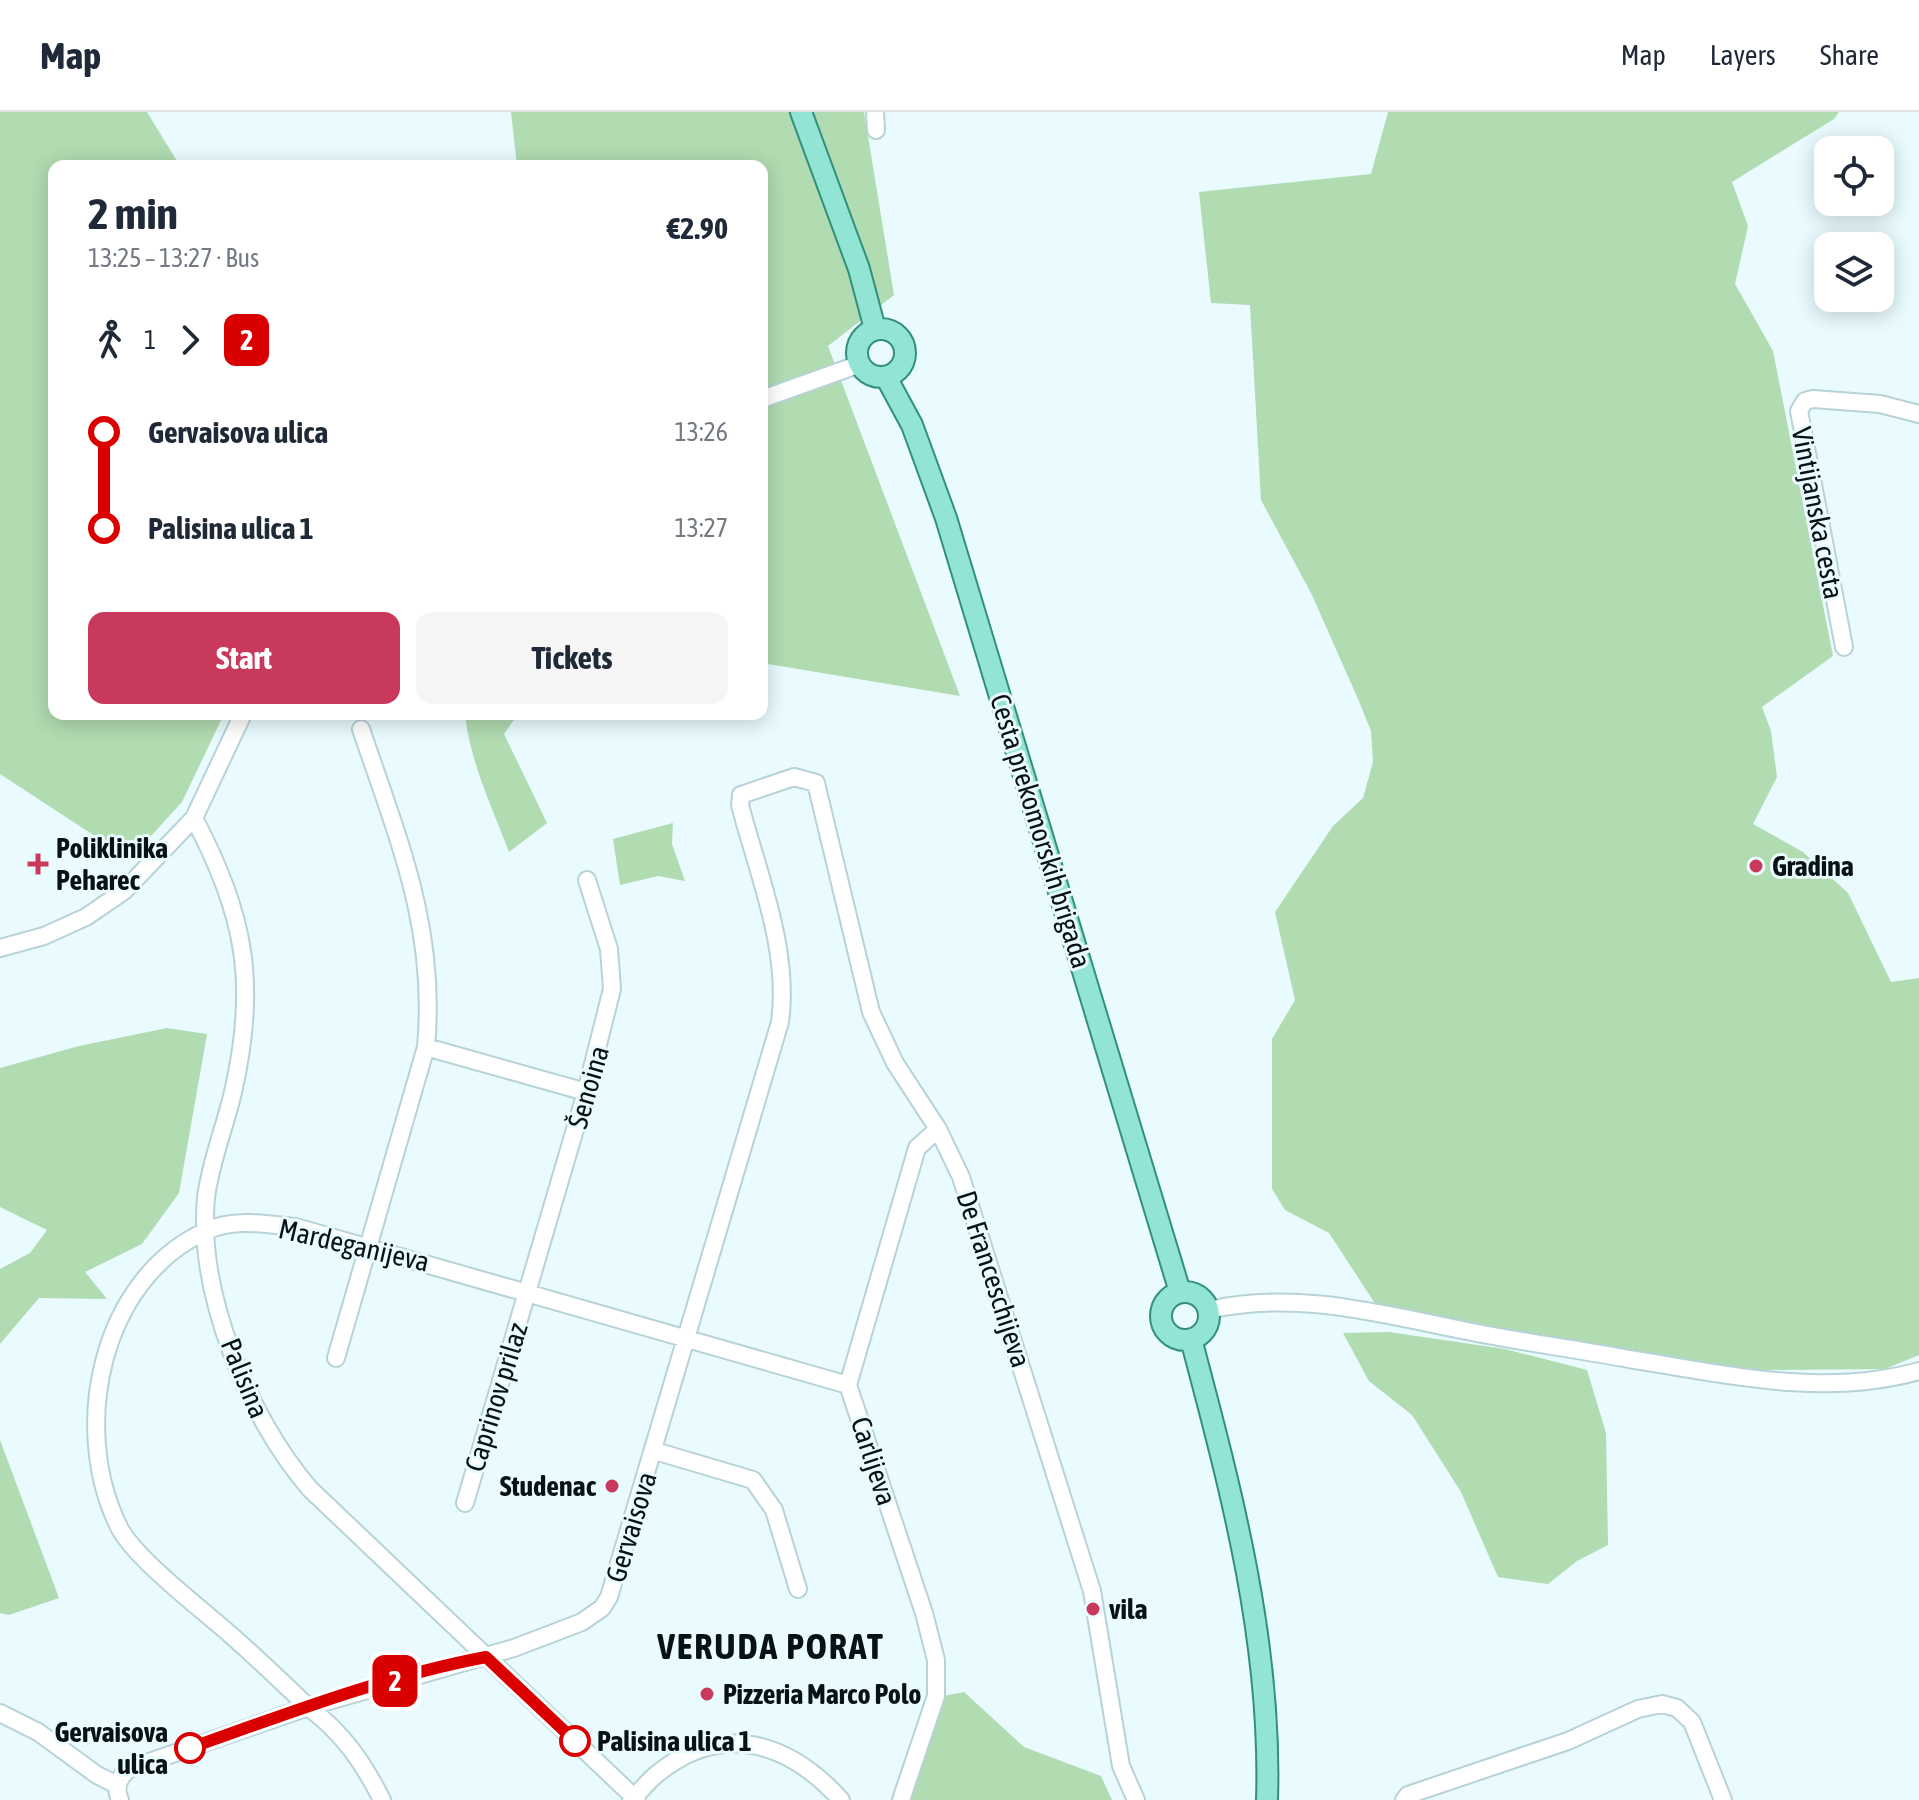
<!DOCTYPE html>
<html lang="en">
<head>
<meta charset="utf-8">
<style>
	body { margin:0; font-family:"Asap Condensed",sans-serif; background:#f6f6f7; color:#1f2937; height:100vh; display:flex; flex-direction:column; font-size:30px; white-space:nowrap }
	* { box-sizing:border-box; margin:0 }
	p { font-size:26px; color:#747a83 }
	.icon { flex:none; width:44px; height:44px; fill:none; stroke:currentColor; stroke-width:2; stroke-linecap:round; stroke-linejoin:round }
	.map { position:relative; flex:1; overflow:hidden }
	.details { position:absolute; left:48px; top:48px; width:720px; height:560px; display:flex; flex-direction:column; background:#fff; border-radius:16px; box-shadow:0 4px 20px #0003 }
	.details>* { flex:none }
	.badge { padding:0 16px; border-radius:12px; font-size:28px; line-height:52px }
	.buttons { position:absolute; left:1814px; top:24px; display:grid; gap:16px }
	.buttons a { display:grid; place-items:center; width:80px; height:80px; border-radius:16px; background:#fff; box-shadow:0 4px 20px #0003; font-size:40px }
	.map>.badge { position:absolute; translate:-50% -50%; box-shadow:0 0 0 4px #fff }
	.legs { display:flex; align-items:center; gap:12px; height:88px; padding:0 40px; font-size:26px }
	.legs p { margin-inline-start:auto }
	.headline { display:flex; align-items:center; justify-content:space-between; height:136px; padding:0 40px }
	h1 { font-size:44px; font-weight:700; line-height:60px }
	.action { display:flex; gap:16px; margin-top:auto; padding:16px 40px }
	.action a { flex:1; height:92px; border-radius:16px; background:#c8395b; color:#fff; font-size:32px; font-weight:700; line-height:92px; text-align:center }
	.action a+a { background:#f6f6f7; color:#1f2937 }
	ul { padding:0 40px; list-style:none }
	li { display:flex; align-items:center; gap:28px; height:96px; font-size:30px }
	li i { display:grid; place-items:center; width:12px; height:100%; margin:0 10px; background:currentColor }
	li i::after { content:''; width:20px; height:20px; margin:-10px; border:6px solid; border-radius:50%; background:#fff }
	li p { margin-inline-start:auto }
	li:first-child i { background:linear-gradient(#0000 50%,currentColor 0) }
	li:last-child i { background:linear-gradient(currentColor 50%,#0000 0) }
	header { display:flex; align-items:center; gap:48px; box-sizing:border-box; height:112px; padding:0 40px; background:#fff; border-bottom:2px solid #e0e1e3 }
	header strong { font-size:38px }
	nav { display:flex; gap:44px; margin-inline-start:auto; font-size:28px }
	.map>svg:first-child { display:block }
	.green { fill:#b1dbb1 }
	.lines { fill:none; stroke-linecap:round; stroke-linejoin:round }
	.minor-casing { stroke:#b7d3d8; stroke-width:20 }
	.major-casing { stroke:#328f7e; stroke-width:24 }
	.minor { stroke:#fff; stroke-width:16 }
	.major { stroke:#92e5d4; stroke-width:20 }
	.line-1-casing { stroke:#fff; stroke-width:18 }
	.line-1 { stroke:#db0000; stroke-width:12 }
	.poi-dot { fill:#c8395b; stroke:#e9fbfe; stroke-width:3 }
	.stop-1-dot { fill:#fff; stroke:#db0000; stroke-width:4 }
	.labels { text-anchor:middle; stroke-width:6; stroke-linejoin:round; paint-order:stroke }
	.street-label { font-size:28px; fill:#081214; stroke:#e9fbfe }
	.poi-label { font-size:28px; font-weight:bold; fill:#081214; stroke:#e9fbfe; text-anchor:start }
	.stop-label { font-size:28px; font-weight:bold; fill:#081214; stroke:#e9fbfe; text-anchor:end }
	.district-label { font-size:36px; font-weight:bold; letter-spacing:2px; fill:#081214; stroke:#e9fbfe }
</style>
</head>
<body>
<header>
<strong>Map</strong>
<nav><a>Map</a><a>Layers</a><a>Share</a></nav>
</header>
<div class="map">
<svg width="1919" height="1688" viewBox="0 0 1919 1688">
	<rect width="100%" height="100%" fill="#e9fbfe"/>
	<path class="green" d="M0,0H147L180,54H54V602H224L182,690L130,747L0,662Z
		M511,0H864L894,183L828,234L960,584L768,552L762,530V54H517Z
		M1388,0H1839L1834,7L1732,70L1748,114L1735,172L1773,239L1833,544L1762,595L1771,619L1777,665L1753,712L1803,740L1848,781L1891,870L1919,866V1243L1885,1257L1763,1258L1631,1241L1378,1196L1329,1121L1285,1098L1272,1077V927L1295,888L1275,800L1333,714L1363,686L1373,650L1371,619L1358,587L1312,483L1261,388L1250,193L1211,191L1199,80L1371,62Z
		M465,602H518L504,622L547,711L509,740C492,695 470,650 465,602Z
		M673,711L672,732L685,769L658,764L620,773L613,727Z
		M167,916L207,922L179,1081L142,1132L85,1160L107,1187L39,1186L0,1232V1157L30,1141L47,1118L0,1095V956L79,934Z
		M1389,1220L1505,1237L1587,1258L1606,1321L1608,1433L1577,1449L1548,1472L1498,1465L1461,1380L1412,1303L1369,1269L1343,1221Z
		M0,1328L59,1486L9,1503L0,1501Z
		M964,1580L1024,1635L1101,1664L1112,1688H911L943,1584Z"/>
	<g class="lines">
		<g class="minor-casing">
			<path id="minor" d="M875,0L876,18
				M762,287L860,252
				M1844,535L1799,299L1805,289L1813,287L1880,292L1919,302
				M194,706C245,804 258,871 233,980C225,1015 210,1051 206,1086C197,1181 249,1307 310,1377L637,1688
				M0,836L44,824L86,805L124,779L194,706L243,602
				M426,935L586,980
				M1209,1198C1296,1178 1381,1202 1467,1219C1521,1230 1575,1237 1629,1247C1724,1262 1824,1286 1919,1259
				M336,1246L426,935C437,816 398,727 361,617
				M655,1339L753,1368L774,1398L798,1477
				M465,1391L586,980L612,877L609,837L587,768
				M0,1601L38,1620L97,1663L117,1673
				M120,1688C114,1675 119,1665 129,1657L308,1595L514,1536L582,1510L602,1496L609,1485L780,910C790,838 758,762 740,693L741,683L794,665L816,671L871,900L895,951L938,1017L961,1065L1092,1479L1121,1654L1136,1688
				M382,1688C363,1650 342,1620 308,1595C283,1571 258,1547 232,1524C204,1499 134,1446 119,1415C70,1317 100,1167 206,1119C233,1106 267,1112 296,1115L848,1273
				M631,1688C640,1680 648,1669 657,1662C722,1609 789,1630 841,1688
				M901,1688L936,1584V1548L924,1501L848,1273L917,1036L938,1017
				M1404,1688L1408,1683L1568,1629L1638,1597L1662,1592L1677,1596L1692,1610L1723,1688"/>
		</g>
		<g class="major-casing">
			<path id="major" d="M801,0L859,157L875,217
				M857 241a24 24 0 1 1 48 0a24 24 0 1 1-48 0Z
				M886,265L912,313L946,406L1180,1180
				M1161 1204a24 24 0 1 1 48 0a24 24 0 1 1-48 0Z
				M1191,1227C1231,1378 1272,1530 1267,1688"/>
		</g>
		<use href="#minor" class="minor"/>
		<use href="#major" class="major"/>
	</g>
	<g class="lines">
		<g class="line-1-casing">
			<path id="line-1" d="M190,1636C286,1602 385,1564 486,1545L575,1629"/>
		</g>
		<use href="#line-1" class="line-1"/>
	</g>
	<g class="poi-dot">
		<path d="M34 740h8v8h8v8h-8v8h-8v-8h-8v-8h8z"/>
		<circle cx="1756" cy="754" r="8"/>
		<circle cx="612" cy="1374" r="8"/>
		<circle cx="1093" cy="1497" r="8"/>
		<circle cx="707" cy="1582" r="8"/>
	</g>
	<g class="stop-1-dot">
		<circle cx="575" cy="1629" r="14"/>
		<circle cx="190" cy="1636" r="14"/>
	</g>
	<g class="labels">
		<g class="street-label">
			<text transform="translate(1818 401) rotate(79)" y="10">Vintijanska cesta</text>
			<text transform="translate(1041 719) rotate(73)" y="10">Cesta prekomorskih brigada</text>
			<text transform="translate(588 975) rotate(-74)" y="10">Šenoina</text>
			<text transform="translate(354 1133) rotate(13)" y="10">Mardeganijeva</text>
			<text transform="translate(994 1167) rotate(72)" y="10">De Franceschijeva</text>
			<text transform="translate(245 1266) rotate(68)" y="10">Palisina</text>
			<text transform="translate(496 1285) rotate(-73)" y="10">Caprinov prilaz</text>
			<text transform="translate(874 1349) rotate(72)" y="10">Carlijeva</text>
			<text transform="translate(631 1415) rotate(-73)" y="10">Gervaisova</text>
		</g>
		<g class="poi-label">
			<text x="56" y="746">Poliklinika<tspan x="56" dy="32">Peharec</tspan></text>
			<text x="1772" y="764">Gradina</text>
			<text x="596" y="1384" text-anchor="end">Studenac</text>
			<text x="1109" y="1507">vila</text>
			<text x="723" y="1592">Pizzeria Marco Polo</text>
		</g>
		<g class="stop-label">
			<text x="168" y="1630">Gervaisova<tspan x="168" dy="32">ulica</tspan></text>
			<text x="597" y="1639" text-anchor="start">Palisina ulica 1</text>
		</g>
		<g class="district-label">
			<text x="771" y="1547">VERUDA PORAT</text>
		</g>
	</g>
</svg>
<div class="buttons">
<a><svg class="icon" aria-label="locate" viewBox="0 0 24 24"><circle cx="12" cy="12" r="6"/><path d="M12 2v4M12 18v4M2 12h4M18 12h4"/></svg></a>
<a><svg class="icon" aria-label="layers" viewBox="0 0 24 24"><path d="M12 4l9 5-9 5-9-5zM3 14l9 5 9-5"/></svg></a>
</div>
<b class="badge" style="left:395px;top:1569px;background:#db0000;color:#fff">2</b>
<section class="details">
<div class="headline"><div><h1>2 min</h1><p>13:25 – 13:27 · Bus</p></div><b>€2.90</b></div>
<div class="legs"><svg class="icon" aria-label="walk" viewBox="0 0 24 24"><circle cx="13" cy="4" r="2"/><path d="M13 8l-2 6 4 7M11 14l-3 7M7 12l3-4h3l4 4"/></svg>1<svg class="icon" aria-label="forward" viewBox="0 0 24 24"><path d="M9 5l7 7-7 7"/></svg><b class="badge" style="background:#db0000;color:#fff">2</b></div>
<ul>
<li><i style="color:#db0000"></i><b>Gervaisova ulica</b><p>13:26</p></li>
<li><i style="color:#db0000"></i><b>Palisina ulica 1</b><p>13:27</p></li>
</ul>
<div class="action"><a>Start</a><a>Tickets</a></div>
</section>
</div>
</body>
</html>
